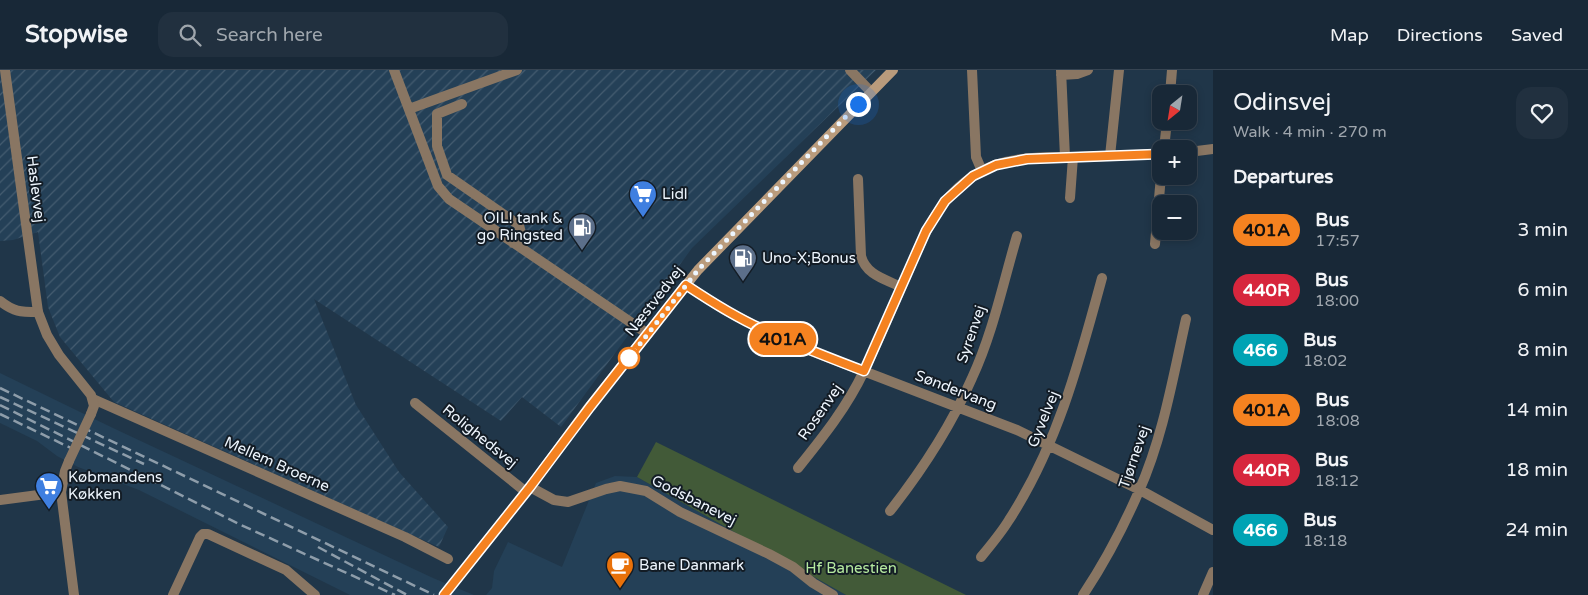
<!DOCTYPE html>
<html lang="en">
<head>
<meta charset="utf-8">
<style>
	body { margin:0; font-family:"Varela Round",sans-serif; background:#21303f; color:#f1f3f6; height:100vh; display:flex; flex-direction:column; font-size:19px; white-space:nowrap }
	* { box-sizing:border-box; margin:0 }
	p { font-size:16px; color:#9fa6ad }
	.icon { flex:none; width:28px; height:28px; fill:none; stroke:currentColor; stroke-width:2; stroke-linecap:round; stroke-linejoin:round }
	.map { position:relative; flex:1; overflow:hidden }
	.side { display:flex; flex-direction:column; background:#182837; width:375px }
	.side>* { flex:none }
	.badge { padding:0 10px; border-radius:16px; font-size:18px; line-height:32px }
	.needle { width:32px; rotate:210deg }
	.controls { position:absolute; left:1152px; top:15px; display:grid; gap:10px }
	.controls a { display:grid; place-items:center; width:45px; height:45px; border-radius:10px; background:#182837; box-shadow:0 2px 8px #0003,0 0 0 1px #364452; font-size:25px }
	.you { position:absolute; width:25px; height:25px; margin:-12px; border:4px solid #fff; border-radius:50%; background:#1a73e8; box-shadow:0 0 0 8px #1a73e833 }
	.map>.badge { position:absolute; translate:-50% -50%; box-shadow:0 0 0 2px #fff }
	h2 { padding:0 20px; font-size:19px; line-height:45px }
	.round { display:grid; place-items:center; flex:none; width:52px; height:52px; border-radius:15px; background:#21303f }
	.head { display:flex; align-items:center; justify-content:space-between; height:85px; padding:0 20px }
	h1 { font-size:24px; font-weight:600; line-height:38px }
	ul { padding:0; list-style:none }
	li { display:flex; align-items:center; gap:15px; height:60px; padding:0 20px }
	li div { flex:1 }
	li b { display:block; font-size:19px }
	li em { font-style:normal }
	li .badge { min-width:55px; font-weight:700; text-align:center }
	header { display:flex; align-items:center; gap:30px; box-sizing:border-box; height:70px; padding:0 25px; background:#182837; border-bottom:1px solid #364452 }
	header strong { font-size:24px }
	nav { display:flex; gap:28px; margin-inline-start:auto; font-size:18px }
	.search { width:350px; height:45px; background:#21303f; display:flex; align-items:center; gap:12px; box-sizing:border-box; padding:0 18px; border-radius:15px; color:#9fa6ad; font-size:19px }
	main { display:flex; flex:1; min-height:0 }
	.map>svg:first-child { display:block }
	.industrial { fill:url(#industrial-furrows) }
	.built { fill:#244057 }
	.green { fill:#425a38 }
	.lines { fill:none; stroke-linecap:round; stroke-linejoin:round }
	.minor { stroke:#897663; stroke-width:10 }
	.tertiary { stroke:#897663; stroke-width:10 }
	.secondary { stroke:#b99b7c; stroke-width:10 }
	.rail { stroke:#8e9daa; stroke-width:2.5; stroke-dasharray:10 5; stroke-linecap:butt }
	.tertiary-bridge { stroke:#897663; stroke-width:10 }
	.line-casing { stroke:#fff; stroke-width:11 }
	.line { stroke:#f58220; stroke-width:8 }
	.walk { stroke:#eef6fe; stroke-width:5; stroke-dasharray:0 9 }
	.stop-dot { fill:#fff; stroke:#f58220; stroke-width:2.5 }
	.labels { text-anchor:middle; stroke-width:4; stroke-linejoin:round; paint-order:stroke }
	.street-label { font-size:15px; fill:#eef6fe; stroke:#131c25 }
	.poi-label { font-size:15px; fill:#eef6fe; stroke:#131c25; text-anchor:start }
	.park-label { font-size:15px; fill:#b5e99f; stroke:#131c25 }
</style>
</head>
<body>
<header>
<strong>Stopwise</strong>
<div class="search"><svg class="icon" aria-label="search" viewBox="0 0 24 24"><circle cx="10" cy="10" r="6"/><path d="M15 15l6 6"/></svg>Search here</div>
<nav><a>Map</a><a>Directions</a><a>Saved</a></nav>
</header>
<main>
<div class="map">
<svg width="1213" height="525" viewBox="0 0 1213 525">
	<defs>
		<pattern id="industrial-furrows" width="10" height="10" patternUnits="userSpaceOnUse" patternTransform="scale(1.25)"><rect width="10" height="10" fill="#244057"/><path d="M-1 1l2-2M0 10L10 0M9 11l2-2" fill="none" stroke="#445c70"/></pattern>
	</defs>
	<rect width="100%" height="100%" fill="#203649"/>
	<path class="industrial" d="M0,0H876L692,178L561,357L522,327L501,351L314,229L356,335L399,402L448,457L439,477L114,332L60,267L48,237L38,162L13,170L0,171Z"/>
	<path class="built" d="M0,303L113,358L433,508L474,525H350L139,420L78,397L57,386L37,371L0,353Z
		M615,406L637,407L846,525H486L492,518L494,501L508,472L562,497L596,413Z"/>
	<path class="green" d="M656,372L966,525H846L637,407Z"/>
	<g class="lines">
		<path class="minor" d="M394,0L438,116L449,129L648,264
			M850,0L871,22
			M972,0L976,87L982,101
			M1061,0L1065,87
			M1061,5L1077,4L1088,0
			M1170,24L1172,0
			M462,34L437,44V76L447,105L519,155L521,163L513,173
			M409,39L517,0
			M1164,79L1167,51
			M1189,82L1213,79
			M1110,86L1119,0
			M858,109L861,186C866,205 885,209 901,217
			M1070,128L1073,87
			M1155,174L1161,106
			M686,215L723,239L761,259L801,277L1017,360L1140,420L1213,460
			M0,231C14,242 20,242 38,242
			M93,329L405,467L448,489
			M415,333L526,422
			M798,398C823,367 847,337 864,301C879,270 892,238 906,207C926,160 943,115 995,95C1021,86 1051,87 1078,87C1106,86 1133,85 1161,84
			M530,417L554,430L568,432L606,419L620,416L646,421L680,442L769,484L793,497L813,513L833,525
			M0,430L61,422
			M890,441C923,399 951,356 972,308C993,263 1003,213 1017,166
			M981,487C991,475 1001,463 1009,450C1057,376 1079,293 1102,208
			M173,525L200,467L203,464H208L286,500L315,525
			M1083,525C1105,492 1123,458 1139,421C1163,367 1173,307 1186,249
			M1203,525L1213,502"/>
		<path class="tertiary" d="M5,0L38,242L47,265L59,285L91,325L94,336L91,344
			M69,391L65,401L61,422L74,525"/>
		<path class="secondary" d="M444,525L530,417L589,337L698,200L893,0"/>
		<path class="rail" d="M0,318L434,525
			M0,327L144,394
			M0,335L241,455L395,525
			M0,344L77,381
			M318,477L407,525"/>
		<path class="tertiary-bridge" d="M69,391L91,344"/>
	</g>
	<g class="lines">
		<g class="line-casing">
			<path id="line" d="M444,525L530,417L590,337L686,215C710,231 735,247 762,259C795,275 830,288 864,301L926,161L945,131L973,106L996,95L1027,89L1161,84"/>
		</g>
		<use href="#line" class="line"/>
		<path class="walk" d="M629,288L698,200L858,34"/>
	</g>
	<defs>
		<g id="supermarket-pin" transform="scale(1.4375)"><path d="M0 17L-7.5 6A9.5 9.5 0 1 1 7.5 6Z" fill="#3f7fe0" stroke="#131c25"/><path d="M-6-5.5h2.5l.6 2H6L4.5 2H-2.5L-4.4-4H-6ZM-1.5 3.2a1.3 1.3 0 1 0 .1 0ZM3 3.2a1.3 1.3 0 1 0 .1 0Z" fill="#fff"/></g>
		<g id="fuel-pin" transform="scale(1.4375)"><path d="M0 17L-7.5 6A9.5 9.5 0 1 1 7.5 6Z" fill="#5c6f8a" stroke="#131c25"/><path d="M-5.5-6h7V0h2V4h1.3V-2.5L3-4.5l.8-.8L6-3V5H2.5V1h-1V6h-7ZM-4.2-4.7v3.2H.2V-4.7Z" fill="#fff"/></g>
		<g id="cafe-pin" transform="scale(1.4375)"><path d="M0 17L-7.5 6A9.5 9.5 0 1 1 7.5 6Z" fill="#e8710a" stroke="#131c25"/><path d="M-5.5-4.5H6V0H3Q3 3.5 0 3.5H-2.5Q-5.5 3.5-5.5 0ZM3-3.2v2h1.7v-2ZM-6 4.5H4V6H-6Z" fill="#fff"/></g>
	</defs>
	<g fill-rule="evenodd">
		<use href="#supermarket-pin" x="643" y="124"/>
		<use href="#fuel-pin" x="582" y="157"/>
		<use href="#fuel-pin" x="743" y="188"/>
		<use href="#supermarket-pin" x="49" y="416"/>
		<use href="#cafe-pin" x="620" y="495"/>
	</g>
	<circle class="stop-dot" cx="629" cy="288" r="10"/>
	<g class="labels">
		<g class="street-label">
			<text transform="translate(36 119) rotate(83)" y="5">Haslevvej</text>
			<text transform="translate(654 231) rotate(-52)" y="5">Næstvedvej</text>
			<text transform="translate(971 264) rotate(-71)" y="5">Syrenvej</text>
			<text transform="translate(956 320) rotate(21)" y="5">Søndervang</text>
			<text transform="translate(820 342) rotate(-55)" y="5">Rosenvej</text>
			<text transform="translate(1043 349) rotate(-68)" y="5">Gyvelvej</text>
			<text transform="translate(480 366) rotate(39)" y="5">Rolighedsvej</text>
			<text transform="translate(1134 387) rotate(-71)" y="5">Tjørnevej</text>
			<text transform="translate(277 394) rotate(24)" y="5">Mellem Broerne</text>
			<text transform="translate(694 430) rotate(27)" y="5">Godsbanevej</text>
		</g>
		<g class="poi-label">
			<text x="662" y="129">Lidl</text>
			<text x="563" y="153" text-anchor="end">OIL! tank &amp;<tspan x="563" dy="17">go Ringsted</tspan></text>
			<text x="762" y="193">Uno-X;Bonus</text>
			<text x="68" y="412">Købmandens<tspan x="68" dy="17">Køkken</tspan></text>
			<text x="639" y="500">Bane Danmark</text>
		</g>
		<g class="park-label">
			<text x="851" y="503">Hf Banestien</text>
		</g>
	</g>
</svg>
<div class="controls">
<a><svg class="needle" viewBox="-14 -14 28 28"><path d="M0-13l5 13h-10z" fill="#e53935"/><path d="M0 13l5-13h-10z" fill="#9fa6ad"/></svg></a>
<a>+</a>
<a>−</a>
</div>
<div class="you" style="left:858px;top:34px"></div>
<b class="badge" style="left:783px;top:269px;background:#f58220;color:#111">401A</b>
</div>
<section class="side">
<div class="head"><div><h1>Odinsvej</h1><p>Walk · 4 min · 270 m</p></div><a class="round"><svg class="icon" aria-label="heart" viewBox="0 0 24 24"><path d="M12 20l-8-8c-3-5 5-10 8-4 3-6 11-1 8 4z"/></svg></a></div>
<h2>Departures</h2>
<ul>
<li><span class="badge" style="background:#f58220;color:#111">401A</span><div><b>Bus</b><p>17:57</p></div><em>3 min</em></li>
<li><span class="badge" style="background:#d7263d;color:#fff">440R</span><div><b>Bus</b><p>18:00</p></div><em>6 min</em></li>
<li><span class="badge" style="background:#00a3b4;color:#fff">466</span><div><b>Bus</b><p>18:02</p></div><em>8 min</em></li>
<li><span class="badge" style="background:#f58220;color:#111">401A</span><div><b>Bus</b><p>18:08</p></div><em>14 min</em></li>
<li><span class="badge" style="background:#d7263d;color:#fff">440R</span><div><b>Bus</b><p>18:12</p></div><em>18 min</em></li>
<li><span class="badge" style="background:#00a3b4;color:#fff">466</span><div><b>Bus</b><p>18:18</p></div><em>24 min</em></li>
</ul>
</section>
</main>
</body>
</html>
